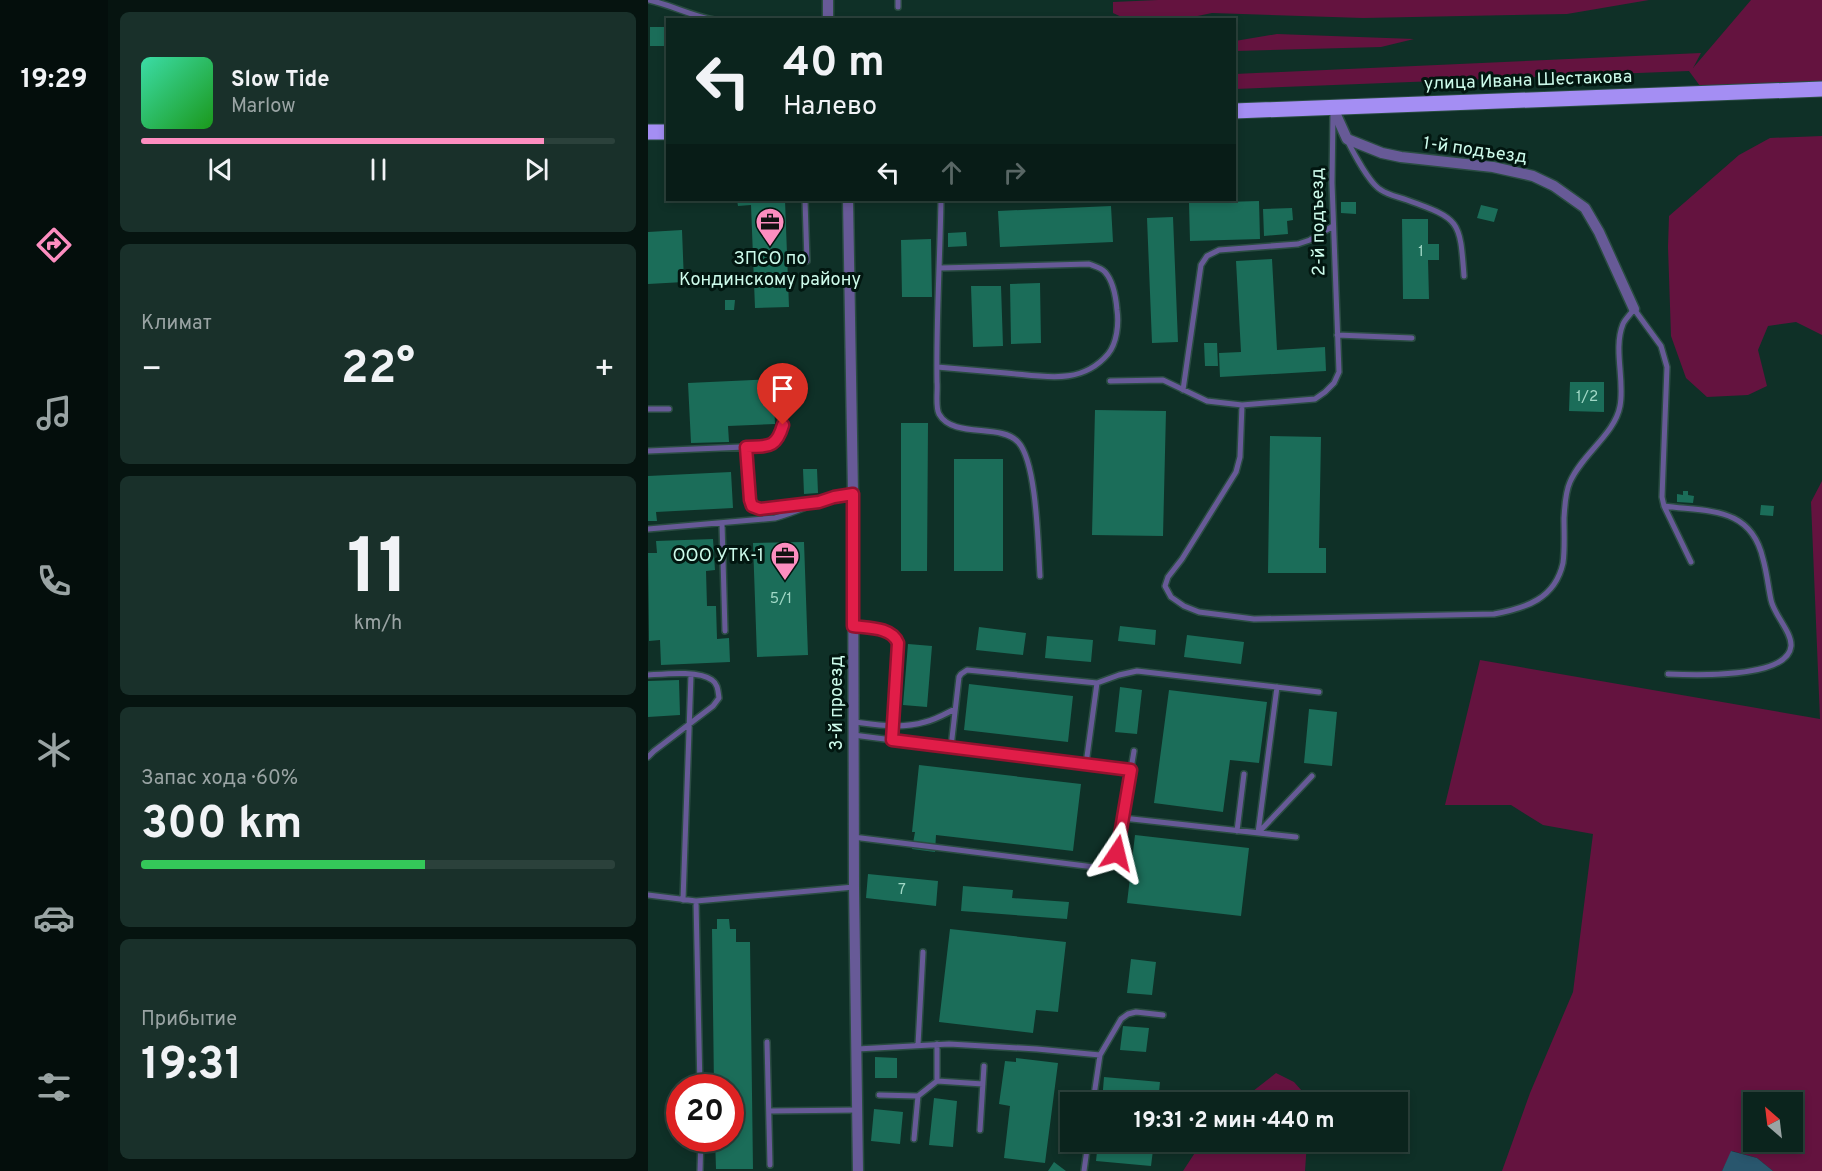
<!DOCTYPE html>
<html lang="ru">
<head>
<meta charset="utf-8">
<style>
  body { margin:0; font-family:Overpass,sans-serif; background:#19302a; color:#f1f3f6; height:100vh; display:flex; flex-direction:column; font-size:22px; white-space:nowrap }
  * { box-sizing:border-box; margin:0 }
  p { font-size:20px; color:#9aa4a4 }
  .icon { flex:none; width:33px; height:33px; fill:none; stroke:currentColor; stroke-width:2; stroke-linecap:round; stroke-linejoin:round }
  .map { position:relative; flex:1; overflow:hidden }
  .details { display:flex; flex-direction:column; gap:12px; padding:12px; background:#061410; width:540px }
  .details>* { flex:none }
  .banner { position:absolute; left:18px; top:18px; width:570px; height:183px; border-radius:0px; box-shadow:0 3px 9px #0003,0 0 0 2px #2b413b; background:#0b241d; color:#f1f3f6; overflow:hidden }
  .needle { width:39px; rotate:332deg }
  .tools { position:absolute; left:1095px; top:1092px; display:grid; gap:12px }
  .tools a { display:grid; place-items:center; width:60px; height:60px; border-radius:0px; background:#0b241d; box-shadow:0 3px 9px #0003,0 0 0 2px #2b413b; font-size:30px }
  .speed { position:absolute; left:18px; top:1074px; display:flex; gap:12px; font-size:30px; font-weight:700; text-align:center }
  .speed>* { display:grid; place-content:center; width:78px; height:78px; border-radius:50%; background:#0b241d; box-shadow:0 3px 9px #0003,0 0 0 2px #2b413b; line-height:1 }
  .speed .limit { border:9px solid #d22; background:#fff; color:#111 }
  .pin { position:absolute; display:grid; place-items:center; width:51px; height:51px; color:#fff; margin:-62px -26px; border-radius:50% 50% 50% 0; rotate:-45deg; box-shadow:0 0 6px #0007 }
  .pin .icon { rotate:45deg }
  .me { position:absolute; width:66px; margin:-33px; rotate:10deg; stroke-linejoin:round; filter:drop-shadow(0 0 4px #0008) }
  .turn { display:flex; align-items:center; gap:21px; height:126px; padding:0 18px; font-size:27px }
  .turn .icon { width:78px; height:78px; stroke-width:2.5 }
  .turn b { display:block; font-size:42px; line-height:51px }
  .lanes { display:flex; align-items:center; height:57px; padding:0 18px; background:#0003; justify-content:center; gap:30px; direction:ltr }
  .lanes .off { opacity:.35 }
  .big { font-size:45px; font-weight:700; line-height:1.1 }
  .details .tile { flex:1; display:flex; flex-direction:column; justify-content:center; gap:9px; min-width:0; padding:0 21px; border-radius:9px; background:#19302a }
  .details .dial { align-items:center; gap:0 }
  .dial b { font-size:78px; line-height:1 }
  .song { display:flex; align-items:center; gap:18px }
  .cover { width:72px; height:72px; border-radius:9px; background:linear-gradient(135deg,hsl(160 70% 55%),hsl(120 70% 35%)) }
  .played { height:6px; border-radius:3px; background:linear-gradient(90deg,#fd8ec0 85%,#2b413b 85%) }
  .keys { display:flex; justify-content:space-around; direction:ltr }
  .heat { display:flex; justify-content:space-between; align-items:center; font-size:33px; direction:ltr }
  .charge { height:9px; border-radius:4px; background:linear-gradient(90deg,#34c759 60%,#2b413b 0) }
  .trip { position:absolute; left:412px; top:1092px; width:348px; height:60px; border-radius:0px; background:#0b241d; box-shadow:0 3px 9px #0003,0 0 0 2px #2b413b; font-weight:700; line-height:60px; text-align:center }
  main { display:flex; flex:1; min-height:0 }
  .dock { display:flex; flex-direction:column; width:108px; justify-content:space-around; align-items:center; background:#040e0c; color:#9aa4a4 }
  .dock .icon { width:42px; height:42px }
  .dock .active { color:#fd8ec0 }
  .dock b { font-size:27px; color:#f1f3f6 }
  .map>svg:first-child { display:block }
  .green { fill:#64133f; fill-rule:evenodd }
  .water { fill:#29566d }
  .building { fill:#1b6d59 }
  .lines { fill:none; stroke-linecap:round; stroke-linejoin:round }
  .lane-casing { stroke:#2a4c42; stroke-width:8 }
  .street-casing { stroke:#2a4c42; stroke-width:13 }
  .primary-casing { stroke:#2a4c42; stroke-width:17 }
  .lane { stroke:#675a97; stroke-width:5 }
  .street { stroke:#675a97; stroke-width:10 }
  .primary { stroke:#a48ef3; stroke-width:15 }
  .route-casing { stroke:#92132f; stroke-width:15 }
  .route { stroke:#e11d48; stroke-width:10 }
  .labels { text-anchor:middle; dominant-baseline:central; stroke-width:6; stroke-linejoin:round; paint-order:stroke }
  .number-label { font-size:15px; fill:#a0d8c6 }
  .street-label { font-size:18px; fill:#cdfbeb; stroke:#021610 }
  .poi-label { font-size:18px; fill:#cdfbeb; stroke:#021610 }
</style>
</head>
<body>
<main>
<nav class="dock">
<b>19:29</b>
<svg class="icon active" aria-label="directions" viewBox="0 0 24 24"><path d="M12 3l9 9-9 9-9-9zM9 14v-3h6M13 9l2 2-2 2"/></svg>
<svg class="icon" aria-label="music" viewBox="0 0 24 24"><path d="M9 18V5l10-2v13"/><circle cx="6" cy="18" r="3"/><circle cx="16" cy="16" r="3"/></svg>
<svg class="icon" aria-label="phone" viewBox="0 0 24 24"><path d="M5 4h4l2 5-3 2q2 4 5 5l2-3 5 2v4C11 20 4 13 5 4z"/></svg>
<svg class="icon" aria-label="climate" viewBox="0 0 24 24"><path d="M12 3v18M4 7l16 10M4 17L20 7"/></svg>
<svg class="icon" aria-label="car" viewBox="0 0 24 24"><path d="M5 17H2v-5l4-1 3-4h7l3 4 3 1v5h-3M9 17h6M6 11h13"/><circle cx="7" cy="17" r="2"/><circle cx="17" cy="17" r="2"/></svg>
<svg class="icon" aria-label="filters" viewBox="0 0 24 24"><path d="M4 7h16M4 17h16"/><circle cx="9" cy="7" r="2"/><circle cx="15" cy="17" r="2"/></svg>
</nav>
<section class="details">
<div class="tile">
<div class="song"><i class="cover"></i><div><b>Slow Tide</b><p>Marlow</p></div></div>
<div class="played"></div>
<div class="keys"><svg class="icon" aria-label="previous" viewBox="0 0 24 24"><path d="M18 5L8 12l10 7zM5 5v14"/></svg><svg class="icon" aria-label="pause" viewBox="0 0 24 24"><path d="M8 5v14M16 5v14"/></svg><svg class="icon" aria-label="next" viewBox="0 0 24 24"><path d="M6 5l10 7-10 7zM19 5v14"/></svg></div>
</div>
<div class="tile"><p>Климат</p>
<div class="heat"><a>−</a><b class="big">22°</b><a>+</a></div>
</div>
<div class="tile dial"><b>11</b><p>km/h</p></div>
<div class="tile"><p>Запас хода · 60%</p><b class="big">300 km</b><div class="charge"></div></div>
<div class="tile"><p>Прибытие</p><b class="big">19:31</b></div>
</section>
<div class="map">
<svg width="1174" height="1171" viewBox="0 0 1174 1171">
  <rect width="100%" height="100%" fill="#0f3027"/>
  <!-- green -->
  <path class="green" d="M510,0h491l-82,14 -204,4 -151,-5 -29,6 -55,1 -15,-7v-11z
    M1103,0h71v81l-122,5 -11,-15 -454,18v-15l466,-21 -8,15z
    M629,34l137,5 -33,8 -146,4v-10z
    M1174,136v199l-26,-13 -28,4 -10,24 9,36 -19,9 -41,2 -21,-19 -15,-42 -3,-89 1,-31 70,-61 31,-17z
    M1174,481v690h-49l-16,-13 -25,-7 -10,20h-220l28,-78 43,-101 20,-158 -50,-9 -32,-20h-66l35,-145 340,59 -9,-217zM1106,1102h38v40h-38z
    M628,1073l18,9 16,18v2h-71z
    M554,1142h105l-2,29h-122z"/>
  <!-- water -->
  <path class="water" d="M1083,1151l26,7 16,13h-51z"/>
  <!-- building -->
  <path class="building" d="M2,27h18v19h-18z
    M89,200h48l4,107 -34,1 -4,-103 -13,1z
    M611,201l1,38 -70,2 -1,-38z
    M693,202h15v12l-15,-1z
    M833,205l17,4 -4,13 -17,-4z
    M463,206l2,36 -113,5 -2,-36z
    M644,208l1,12 -6,1 1,13 -24,2 -1,-27z
    M525,217l5,125 -26,1 -5,-125z
    M754,219h26v25h11v16h-11l1,39h-26z
    M34,230l2,52 -36,2v-52z
    M318,232l1,14 -19,1v-14z
    M283,239l1,58h-30l-1,-57z
    M624,259l5,91 48,-3 1,24 -106,6 -1,-24 22,-1 -5,-91z
    M392,283l1,60 -30,1 -1,-60z
    M323,286h30l2,60 -30,1z
    M77,300h10l-1,10h-9z
    M556,343h13l1,23h-13z
    M125,379l2,45 -47,2 1,16 -38,1 -3,-60z
    M922,382h34v30l-35,-1z
    M447,410l71,1 -3,125 -71,-1z
    M253,423h27l-1,148h-26z
    M622,436l51,1 -2,111h7v25h-58z
    M306,459h49v112h-49z
    M155,469h14l1,24 -14,1z
    M83,472l2,36 -77,4 1,9h-9v-45z
    M1035,491h5v4l6,1 -1,7 -16,-1v-8l6,1z
    M1113,505l13,1 -1,10 -13,-1z
    M65,539l2,31 -9,1 1,35h9l1,33 12,-1 1,24 -69,3 -1,-25 -11,1 -1,-88h9l-1,-12z
    M156,542l4,113 -51,2 -4,-114z
    M472,626l36,4 -1,15 -37,-4z
    M331,627l47,6 -3,22 -47,-5z
    M539,635l57,7 -3,22 -57,-7z
    M399,636l46,4 -2,22 -46,-4z
    M260,644l24,2 -5,61 -24,-2z
    M31,680l1,35 -32,2v-36z
    M321,684l104,12 -5,46 -104,-12z
    M472,687l22,3 -5,44 -22,-2z
    M521,690l98,12 -8,61 -29,-3 -7,52 -69,-9z
    M661,709l28,3 -5,54 -28,-3z
    M271,765l162,19 -8,67 -137,-16 -1,17 -23,-3 3,-17h-3z
    M487,835l114,13 -8,68 -114,-13z
    M220,874l70,7 -2,25 -70,-8z
    M315,886l50,4 -1,8 57,4 -2,17 -106,-8z
    M69,919h12l1,10h6v13h14l3,227h-37l-1,-31h15v-50h-16l-2,-159h5z
    M302,929l116,13 -8,70 -22,-2 -3,23 -94,-11z
    M483,959l25,3 -4,33 -25,-2z
    M475,1026l26,2 -3,24 -26,-2z
    M227,1057l22,1v20h-22z
    M368,1058l42,5 -13,100 -41,-5 6,-52 -11,-2 6,-43 11,1z
    M456,1077l56,5 -2,20h-56z
    M286,1098l23,3 -4,46 -24,-2z
    M226,1109l29,3 -3,32 -29,-3z
    M450,1142h56l-3,24 -55,-5z
    M406,1162l12,9h-18z"/>
  <g class="lines">
    <!-- lane casing -->
    <g class="lane-casing">
      <path id="lane" d="M1,0c22,5 43,16 65,20
        M250,7v-7
        M699,140c6,12 23,44 34,50 7,5 18,7 26,10 53,19 53,20 57,76
        M157,200l2,61
        M293,200c-1,60 -5,122 -4,182 1,9 -2,24 2,32 14,25 62,9 79,28 19,20 20,104 22,134
        M689,335l75,3
        M289,367c23,2 46,4 69,6 37,3 75,13 102,-19 9,-11 11,-30 9,-44 -1,-12 -3,-28 -12,-38 -3,-4 -11,-6 -16,-8l-149,4
        M462,381l53,-1 44,21 35,4 73,-6 10,-7 9,-9 5,-11 -7,-189 1,-69
        M535,390l18,-125 6,-9 12,-6 79,-6 12,-4 23,-14
        M594,405l-2,52 -4,15 -54,87 -14,18 -3,9 6,11 13,9 15,6 55,7 240,-5c32,-6 61,-15 69,-51 2,-14 1,-31 1,-45 1,-13 1,-25 6,-36 12,-28 45,-48 50,-76 5,-26 -7,-57 3,-82 3,-6 8,-10 11,-15l27,37 6,21 -5,130 2,9 27,56
        M0,409h21
        M97,447l5,53 2,6 8,3 53,-6
        M0,451l119,-5c18,-6 17,-24 17,-40
        M1016,506c44,6 87,0 99,53 4,14 5,27 8,41 3,15 21,32 20,46 -3,33 -100,29 -123,28
        M74,523l3,108
        M0,529l127,-11c27,-7 50,-22 78,-24
        M205,626c15,2 39,1 45,17l-5,97
        M0,675c16,-1 51,-5 64,5 6,4 6,11 7,18l-6,8 -59,45 -6,6
        M206,722c24,3 47,7 71,0 10,-2 20,-8 30,-13
        M205,735l278,35
        M303,747l8,-70 2,-3 6,-4 130,13 22,-8 18,-4 182,21
        M438,764l11,-81
        M475,818l173,19
        M589,831l7,-57
        M611,832l53,-56
        M610,833l19,-146
        M205,837l249,31c8,-3 11,-7 15,-15l17,-102
        M0,895l48,6 158,-14
        M35,900l8,-225
        M48,901l4,187
        M119,1042l3,123
        M289,1044v37
        M270,1045l5,-93
        M209,1049l92,-5 88,5 63,6
        M231,1095l39,1
        M445,1102l7,-47 21,-36 7,-5 8,-2 27,3
        M121,1111l89,-1
        M332,1130l4,-64
        M266,1139l4,-43 19,-15 46,3
        M52,1171l1,-33
        M436,1171l4,-29"/>
    </g>
    <!-- street casing -->
    <g class="street-casing">
      <path id="street" d="M180,0v20
        M685,108l14,31 35,14 19,4 92,10 40,9 21,10 31,22 14,24 35,77
        M200,200l5,294 1,393 4,284"/>
    </g>
    <!-- primary casing -->
    <g class="primary-casing">
      <path id="primary" d="M586,111l588,-22
        M0,132h20"/>
    </g>
    <!-- lane -->
    <use href="#lane" class="lane"/>
    <!-- street -->
    <use href="#street" class="street"/>
    <!-- primary -->
    <use href="#primary" class="primary"/>
  </g>
  <g class="lines">
    <!-- route casing -->
    <g class="route-casing">
      <path id="route" d="M135,425c-7,24 -15,21 -37,22l4,53 2,6 8,3 59,-7 15,-5 19,-3v132c15,2 39,1 45,17l-6,97 239,30 -14,83"/>
    </g>
    <!-- route -->
    <use href="#route" class="route"/>
  </g>
  <!-- icons -->
  <defs>
    <g id="office-pin" transform="scale(1.5)"><path d="M0 17L-7.5 6A9.5 9.5 0 1 1 7.5 6Z" fill="#fd8ec0" stroke="#021610"/><path d="M-6-3h4V-5.5h4V-3h4V5H-6ZM-1-4.5V-3h2v-1.5ZM-6 0V1H6V0Z" fill="#111"/></g>
  </defs>
  <g fill-rule="evenodd">
    <use href="#office-pin" x="122" y="222"/>
    <use href="#office-pin" x="137" y="556"/>
  </g>
  <g class="labels">
    <!-- number labels -->
    <g class="number-label">
      <text x="773" y="252">1</text>
      <text x="939" y="397">1/2</text>
      <text x="133" y="599">5/1</text>
      <text x="254" y="890">7</text>
    </g>
    <!-- street labels -->
    <g class="street-label">
      <text transform="translate(880 81) rotate(-2)">улица Ивана Шестакова</text>
      <text transform="translate(827 151) rotate(8)">1-й подъезд</text>
      <text transform="translate(671 222) rotate(-91)">2-й подъезд</text>
      <text transform="translate(189 703) rotate(-90)">3-й проезд</text>
    </g>
    <!-- poi labels -->
    <g class="poi-label">
      <text x="122" y="259">ЗПСО по<tspan x="122" dy="21">Кондинскому району</tspan></text>
      <text x="116" y="556" text-anchor="end">ООО УТК-1</text>
    </g>
  </g>
</svg>
<div class="tools">
<a><svg class="needle" viewBox="-14 -14 28 28"><path d="M0-13l5 13h-10z" fill="#e53935"/><path d="M0 13l5-13h-10z" fill="#9aa4a4"/></svg></a>
</div>
<div class="speed"><div class="limit">20</div></div>
<div class="pin" style="left:135px;top:425px;background:#d93025"><svg class="icon" aria-label="arrive" viewBox="0 0 24 24"><path d="M6 21V4h12l-3 4 3 4H6"/></svg></div>
<svg class="me" style="left:469px;top:853px" viewBox="-20 -20 40 40"><path d="M0-17L14 15 0 8-14 15z" fill="#e11d48" stroke="#fff" stroke-width="4"/></svg>
<div class="trip">19:31 · 2 мин · 440 m</div>
<div class="banner">
<div class="turn"><svg class="icon" aria-label="left" viewBox="0 0 24 24"><path d="M17 20v-9H6M10 6l-5 5 5 5"/></svg><div><b>40 m</b>Налево</div></div>
<div class="lanes"><svg class="icon" aria-label="left" viewBox="0 0 24 24"><path d="M17 20v-9H6M10 6l-5 5 5 5"/></svg><svg class="icon off" aria-label="ahead" viewBox="0 0 24 24"><path d="M12 20V5M6 11l6-6 6 6"/></svg><svg class="icon off" aria-label="right" viewBox="0 0 24 24"><path d="M7 20v-9h11M14 6l5 5-5 5"/></svg></div>
</div>
</div>
</main>
</body>
</html>
